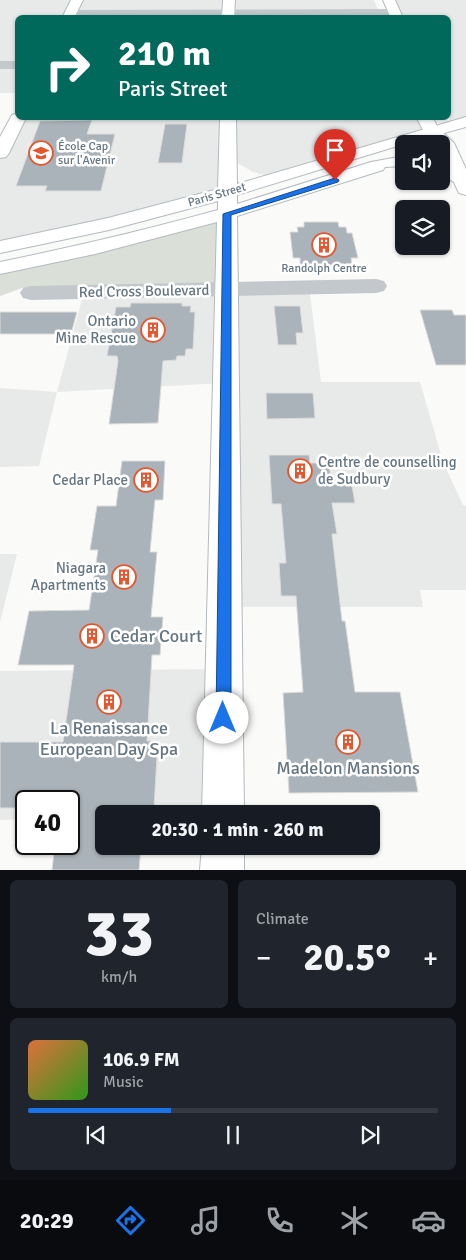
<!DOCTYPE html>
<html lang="en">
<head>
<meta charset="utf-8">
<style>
  body { margin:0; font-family:Signika,sans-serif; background:#20242c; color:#f1f3f6; height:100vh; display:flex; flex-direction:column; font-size:19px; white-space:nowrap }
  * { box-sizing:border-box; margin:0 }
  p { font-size:16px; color:#9ea1a6 }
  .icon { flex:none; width:28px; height:28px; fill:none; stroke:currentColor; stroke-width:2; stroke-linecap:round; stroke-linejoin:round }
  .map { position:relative; height:870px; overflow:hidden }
  .details { display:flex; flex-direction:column; gap:10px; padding:10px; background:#0d0f14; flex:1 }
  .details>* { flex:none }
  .banner { position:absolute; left:15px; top:15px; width:436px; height:105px; border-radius:8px; box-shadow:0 1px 4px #0004; background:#00695c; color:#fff; overflow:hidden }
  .buttons { position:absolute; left:395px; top:135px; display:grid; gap:10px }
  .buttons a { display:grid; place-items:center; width:55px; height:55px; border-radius:8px; background:#171b24; box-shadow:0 1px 4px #0004; font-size:25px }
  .speed { position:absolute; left:15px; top:790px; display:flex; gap:10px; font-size:25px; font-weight:700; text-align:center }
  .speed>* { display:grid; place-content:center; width:65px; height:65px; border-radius:50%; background:#171b24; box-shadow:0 1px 4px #0004; line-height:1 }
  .speed .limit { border:2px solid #111; border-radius:8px; background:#fff; color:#111 }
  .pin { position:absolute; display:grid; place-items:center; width:42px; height:42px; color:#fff; margin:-51px -21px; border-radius:50% 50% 50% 0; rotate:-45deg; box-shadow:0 0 5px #0007 }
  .pin .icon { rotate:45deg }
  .me { position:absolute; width:55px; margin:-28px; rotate:0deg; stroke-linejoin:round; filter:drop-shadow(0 0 4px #0008) }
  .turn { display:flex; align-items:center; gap:18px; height:105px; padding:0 20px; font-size:22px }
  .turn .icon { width:65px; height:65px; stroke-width:2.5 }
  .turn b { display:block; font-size:35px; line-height:42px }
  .big { font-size:38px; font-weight:700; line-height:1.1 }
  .details .tile { flex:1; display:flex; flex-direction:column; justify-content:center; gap:8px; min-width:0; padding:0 18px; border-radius:8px; background:#20242c }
  .details .dial { align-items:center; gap:0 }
  .dial b { font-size:65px; line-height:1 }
  .song { display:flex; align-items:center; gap:15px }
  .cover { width:60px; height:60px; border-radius:8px; background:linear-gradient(135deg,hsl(20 70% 55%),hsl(110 70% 35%)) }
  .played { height:5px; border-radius:2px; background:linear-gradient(90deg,#1a73e8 35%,#363941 35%) }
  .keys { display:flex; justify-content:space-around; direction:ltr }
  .heat { display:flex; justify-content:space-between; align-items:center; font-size:28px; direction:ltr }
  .details .tiles { flex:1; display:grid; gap:10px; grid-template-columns:1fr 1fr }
  .tile:last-child { grid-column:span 2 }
  .trip { position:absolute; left:95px; top:805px; width:285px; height:50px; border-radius:8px; background:#171b24; box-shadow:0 1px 4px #0004; font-weight:700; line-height:50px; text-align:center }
  .tab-bar { display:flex; height:80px; justify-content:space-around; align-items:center; background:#090b0e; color:#9ea1a6 }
  .tab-bar .icon { width:35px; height:35px }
  .tab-bar .on { color:#1a73e8 }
  .tab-bar b { font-size:22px; color:#f1f3f6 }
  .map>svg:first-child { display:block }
  .built { fill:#e8e9e9 }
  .green { fill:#dadfd7 }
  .building { fill:#aab3b9; stroke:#dcdcda }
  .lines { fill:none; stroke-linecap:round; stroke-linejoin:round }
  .secondary-casing { stroke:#b3babf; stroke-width:2 }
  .primary-casing { stroke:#b5babe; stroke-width:2 }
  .street { fill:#c3c8cc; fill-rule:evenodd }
  .secondary { fill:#fff; fill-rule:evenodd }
  .primary { fill:#fff; fill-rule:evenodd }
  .route { fill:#1a73e8; stroke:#114b97 }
  .labels { text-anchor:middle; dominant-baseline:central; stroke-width:5; stroke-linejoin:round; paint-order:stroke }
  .far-poi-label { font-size:12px; fill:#657683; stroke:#fff; text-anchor:start }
  .far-street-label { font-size:12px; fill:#657683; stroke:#fff }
  .street-label { font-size:15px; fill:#657683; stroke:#fff }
  .poi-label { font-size:15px; fill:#657683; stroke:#fff; text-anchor:end }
  .near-poi-label { font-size:18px; fill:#657683; stroke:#fff }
</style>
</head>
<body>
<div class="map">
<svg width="466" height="870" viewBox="0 0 466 870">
  <rect width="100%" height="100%" fill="#fafaf8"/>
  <!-- built -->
  <path class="built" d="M0,0h374l7,17 -363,1 -1,75h-17z
    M391,0h75v121l-14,3 -3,-7v-99l-49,-1z
    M19,118h405l5,13 -147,44h-18l-11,-3 -24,-14v34l-229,54v-91z
    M309,286l12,96h99l23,80 20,43 3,1v84h-46l3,17h-201l2,-224 -167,9 -18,74 -39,1v-79l57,4 28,-104z
    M0,554h17l-17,68z
    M222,669l-2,145h-116v5h-35v-18h-43v18l-26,1v-149z"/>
  <!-- green -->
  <path class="green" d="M226,215l-1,73h-203l-22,8v-27z"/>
  <!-- building -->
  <path class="building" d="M92,120l-5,14h28l-14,57h-56l2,-5h-31l24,-65z
    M165,124h22l-5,39h-24z
    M304,222h34l1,5h7l1,6h5l6,25h-7l1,6h-6v6h-39v-6h-7v-6h-7l-3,-26h8l-1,-5h7z
    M131,303h51v3h9l-1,6h5l-2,37h-7l-1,7h-8l-1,4 -13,1 -5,62 -49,1 9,-63 -1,-5h-10l9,-49h14z
    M274,306h26l3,27h-7l1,12h-19z
    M420,310h32l2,5h12v50h-30z
    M0,312h77l-6,22h-71z
    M266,393h47l2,25 -48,1z
    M269,455h40l1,8h19l2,17h20l4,23h-23l5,31h-5l10,87h3l10,71h45l18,100 -129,1 -6,-100 20,-1 -7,-96h-15l-2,-33h7l-5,-59h-9z
    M122,461h43l-2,39h-8l-5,52h7l-6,65h12l-3,38h-8l-5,86h11l-4,66 -50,1v38h37l-2,24h-87l3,-26h14v-43h-43v7h-26v-66h63l11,-77h-56l11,-54 60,-1 9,-60h-8l7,-44h19z"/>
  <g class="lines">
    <!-- secondary casing -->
    <g class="secondary-casing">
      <path id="secondary" d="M71,0h12l-9,18h-12z
        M223,0h12l-1,18h-12z
        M18,113v5h8l-17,35 -3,4 -6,1v-21l12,-22z
        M466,117v10l-62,17 -167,51v9l134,-42 33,-6v10l-19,1 -2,3 -146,46 7,598h-42l15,-592 -122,32 -95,20v-12c73,-15 146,-32 218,-52v-9l-109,29 -109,23v-12l108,-23 110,-29 2,-71h16l1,66z
        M441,163l25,11v9h-10l-15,-8z
        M202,846h42v24h-44z"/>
    </g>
    <!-- primary casing -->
    <g class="primary-casing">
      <path id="primary" d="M383,0h12l8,18h-12z
        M417,118h16l5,10 16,15 12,26v26l-7,-2 -2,-4 -16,-37v-8c-13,0 -19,-16 -24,-26z"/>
    </g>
    <!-- street -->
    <path class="street" d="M395,9l6,4 -2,3 -330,2 -5,-4 6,-4z
      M0,61h18v8h-18z
      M376,279l8,2 3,5 -3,5 -8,2 -345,7 -8,-2 -3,-5 3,-5 8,-2z"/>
    <!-- secondary -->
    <use href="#secondary" class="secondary"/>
    <!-- primary -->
    <use href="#primary" class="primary"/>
  </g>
  <!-- route -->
  <path class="route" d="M335,178l4,2 -1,2 -107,33v503l-2,5 -6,2 -5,-2 -2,-5 7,-504z"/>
  <!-- icons -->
  <defs>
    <g id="school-ring" transform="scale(1.25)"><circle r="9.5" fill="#fff" stroke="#e4572e" stroke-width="1.5"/><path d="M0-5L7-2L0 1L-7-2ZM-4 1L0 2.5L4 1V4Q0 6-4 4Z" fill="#e4572e"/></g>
    <g id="building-ring" transform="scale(1.25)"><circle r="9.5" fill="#fff" stroke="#e4572e" stroke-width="1.5"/><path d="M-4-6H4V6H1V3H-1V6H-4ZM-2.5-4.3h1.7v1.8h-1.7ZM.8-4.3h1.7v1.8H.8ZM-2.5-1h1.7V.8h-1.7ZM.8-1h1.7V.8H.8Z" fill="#e4572e"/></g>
  </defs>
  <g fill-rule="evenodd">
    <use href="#school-ring" x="41" y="153"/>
    <use href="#building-ring" x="324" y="245"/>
    <use href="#building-ring" x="153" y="330"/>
    <use href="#building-ring" x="300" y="471"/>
    <use href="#building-ring" x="146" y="480"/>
    <use href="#building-ring" x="124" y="577"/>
    <use href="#building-ring" x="92" y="636"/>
    <use href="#building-ring" x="109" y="702"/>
    <use href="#building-ring" x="348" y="742"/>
  </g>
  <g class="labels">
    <!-- far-poi labels -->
    <g class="far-poi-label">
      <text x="58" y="146">École Cap<tspan x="58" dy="14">sur l'Avenir</tspan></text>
      <text x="324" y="268" text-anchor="middle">Randolph Centre</text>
    </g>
    <!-- far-street labels -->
    <g class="far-street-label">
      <text transform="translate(217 195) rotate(-16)">Paris Street</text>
    </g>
    <!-- street labels -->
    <g class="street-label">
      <text transform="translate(144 291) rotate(-1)">Red Cross Boulevard</text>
    </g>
    <!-- poi labels -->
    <g class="poi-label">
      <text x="136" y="321">Ontario<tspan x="136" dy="17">Mine Rescue</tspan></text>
      <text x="318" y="462" text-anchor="start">Centre de counselling<tspan x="318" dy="17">de Sudbury</tspan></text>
      <text x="128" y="480">Cedar Place</text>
      <text x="106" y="568">Niagara<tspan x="106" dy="17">Apartments</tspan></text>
    </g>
    <!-- near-poi labels -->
    <g class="near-poi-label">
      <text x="110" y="636" text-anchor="start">Cedar Court</text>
      <text x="109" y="728">La Renaissance<tspan x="109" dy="21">European Day Spa</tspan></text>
      <text x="348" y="768">Madelon Mansions</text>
    </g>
  </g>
</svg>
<div class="buttons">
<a><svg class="icon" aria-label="sound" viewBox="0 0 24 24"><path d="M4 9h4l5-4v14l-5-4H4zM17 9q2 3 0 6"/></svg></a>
<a><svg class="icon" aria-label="layers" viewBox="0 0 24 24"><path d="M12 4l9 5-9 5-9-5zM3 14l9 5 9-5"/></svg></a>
</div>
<div class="speed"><div class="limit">40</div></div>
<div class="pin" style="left:335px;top:180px;background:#d93025"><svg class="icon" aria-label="arrive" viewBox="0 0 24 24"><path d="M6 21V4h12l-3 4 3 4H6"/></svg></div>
<svg class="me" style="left:223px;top:718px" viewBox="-20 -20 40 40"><circle r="19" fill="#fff"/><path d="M0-13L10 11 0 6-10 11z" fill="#1a73e8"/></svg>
<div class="trip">20:30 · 1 min · 260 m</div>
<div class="banner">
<div class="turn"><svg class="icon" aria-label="right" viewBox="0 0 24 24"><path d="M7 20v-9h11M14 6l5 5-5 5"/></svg><div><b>210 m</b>Paris Street</div></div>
</div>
</div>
<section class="details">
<div class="tiles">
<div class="tile dial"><b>33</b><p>km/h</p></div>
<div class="tile"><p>Climate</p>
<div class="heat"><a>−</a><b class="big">20.5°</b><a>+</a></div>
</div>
<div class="tile">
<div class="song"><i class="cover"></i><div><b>106.9 FM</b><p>Music</p></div></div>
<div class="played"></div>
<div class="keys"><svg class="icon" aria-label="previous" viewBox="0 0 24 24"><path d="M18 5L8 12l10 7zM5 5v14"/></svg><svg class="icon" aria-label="pause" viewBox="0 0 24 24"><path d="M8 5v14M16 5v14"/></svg><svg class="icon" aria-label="next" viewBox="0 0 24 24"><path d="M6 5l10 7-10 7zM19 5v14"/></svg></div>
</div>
</div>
</section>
<nav class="tab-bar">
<b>20:29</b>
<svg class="icon on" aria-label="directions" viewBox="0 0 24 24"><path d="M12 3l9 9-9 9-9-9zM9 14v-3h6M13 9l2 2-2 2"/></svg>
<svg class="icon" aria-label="music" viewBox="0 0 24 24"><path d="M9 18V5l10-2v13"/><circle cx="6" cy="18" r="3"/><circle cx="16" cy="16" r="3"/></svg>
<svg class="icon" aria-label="phone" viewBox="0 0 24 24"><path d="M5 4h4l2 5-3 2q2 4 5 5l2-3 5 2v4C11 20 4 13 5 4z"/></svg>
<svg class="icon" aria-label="climate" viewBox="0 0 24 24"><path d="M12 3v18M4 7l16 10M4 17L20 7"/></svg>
<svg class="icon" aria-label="car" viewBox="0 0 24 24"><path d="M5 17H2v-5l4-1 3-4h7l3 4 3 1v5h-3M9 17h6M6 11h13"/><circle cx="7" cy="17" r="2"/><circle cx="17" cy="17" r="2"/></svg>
</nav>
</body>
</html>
